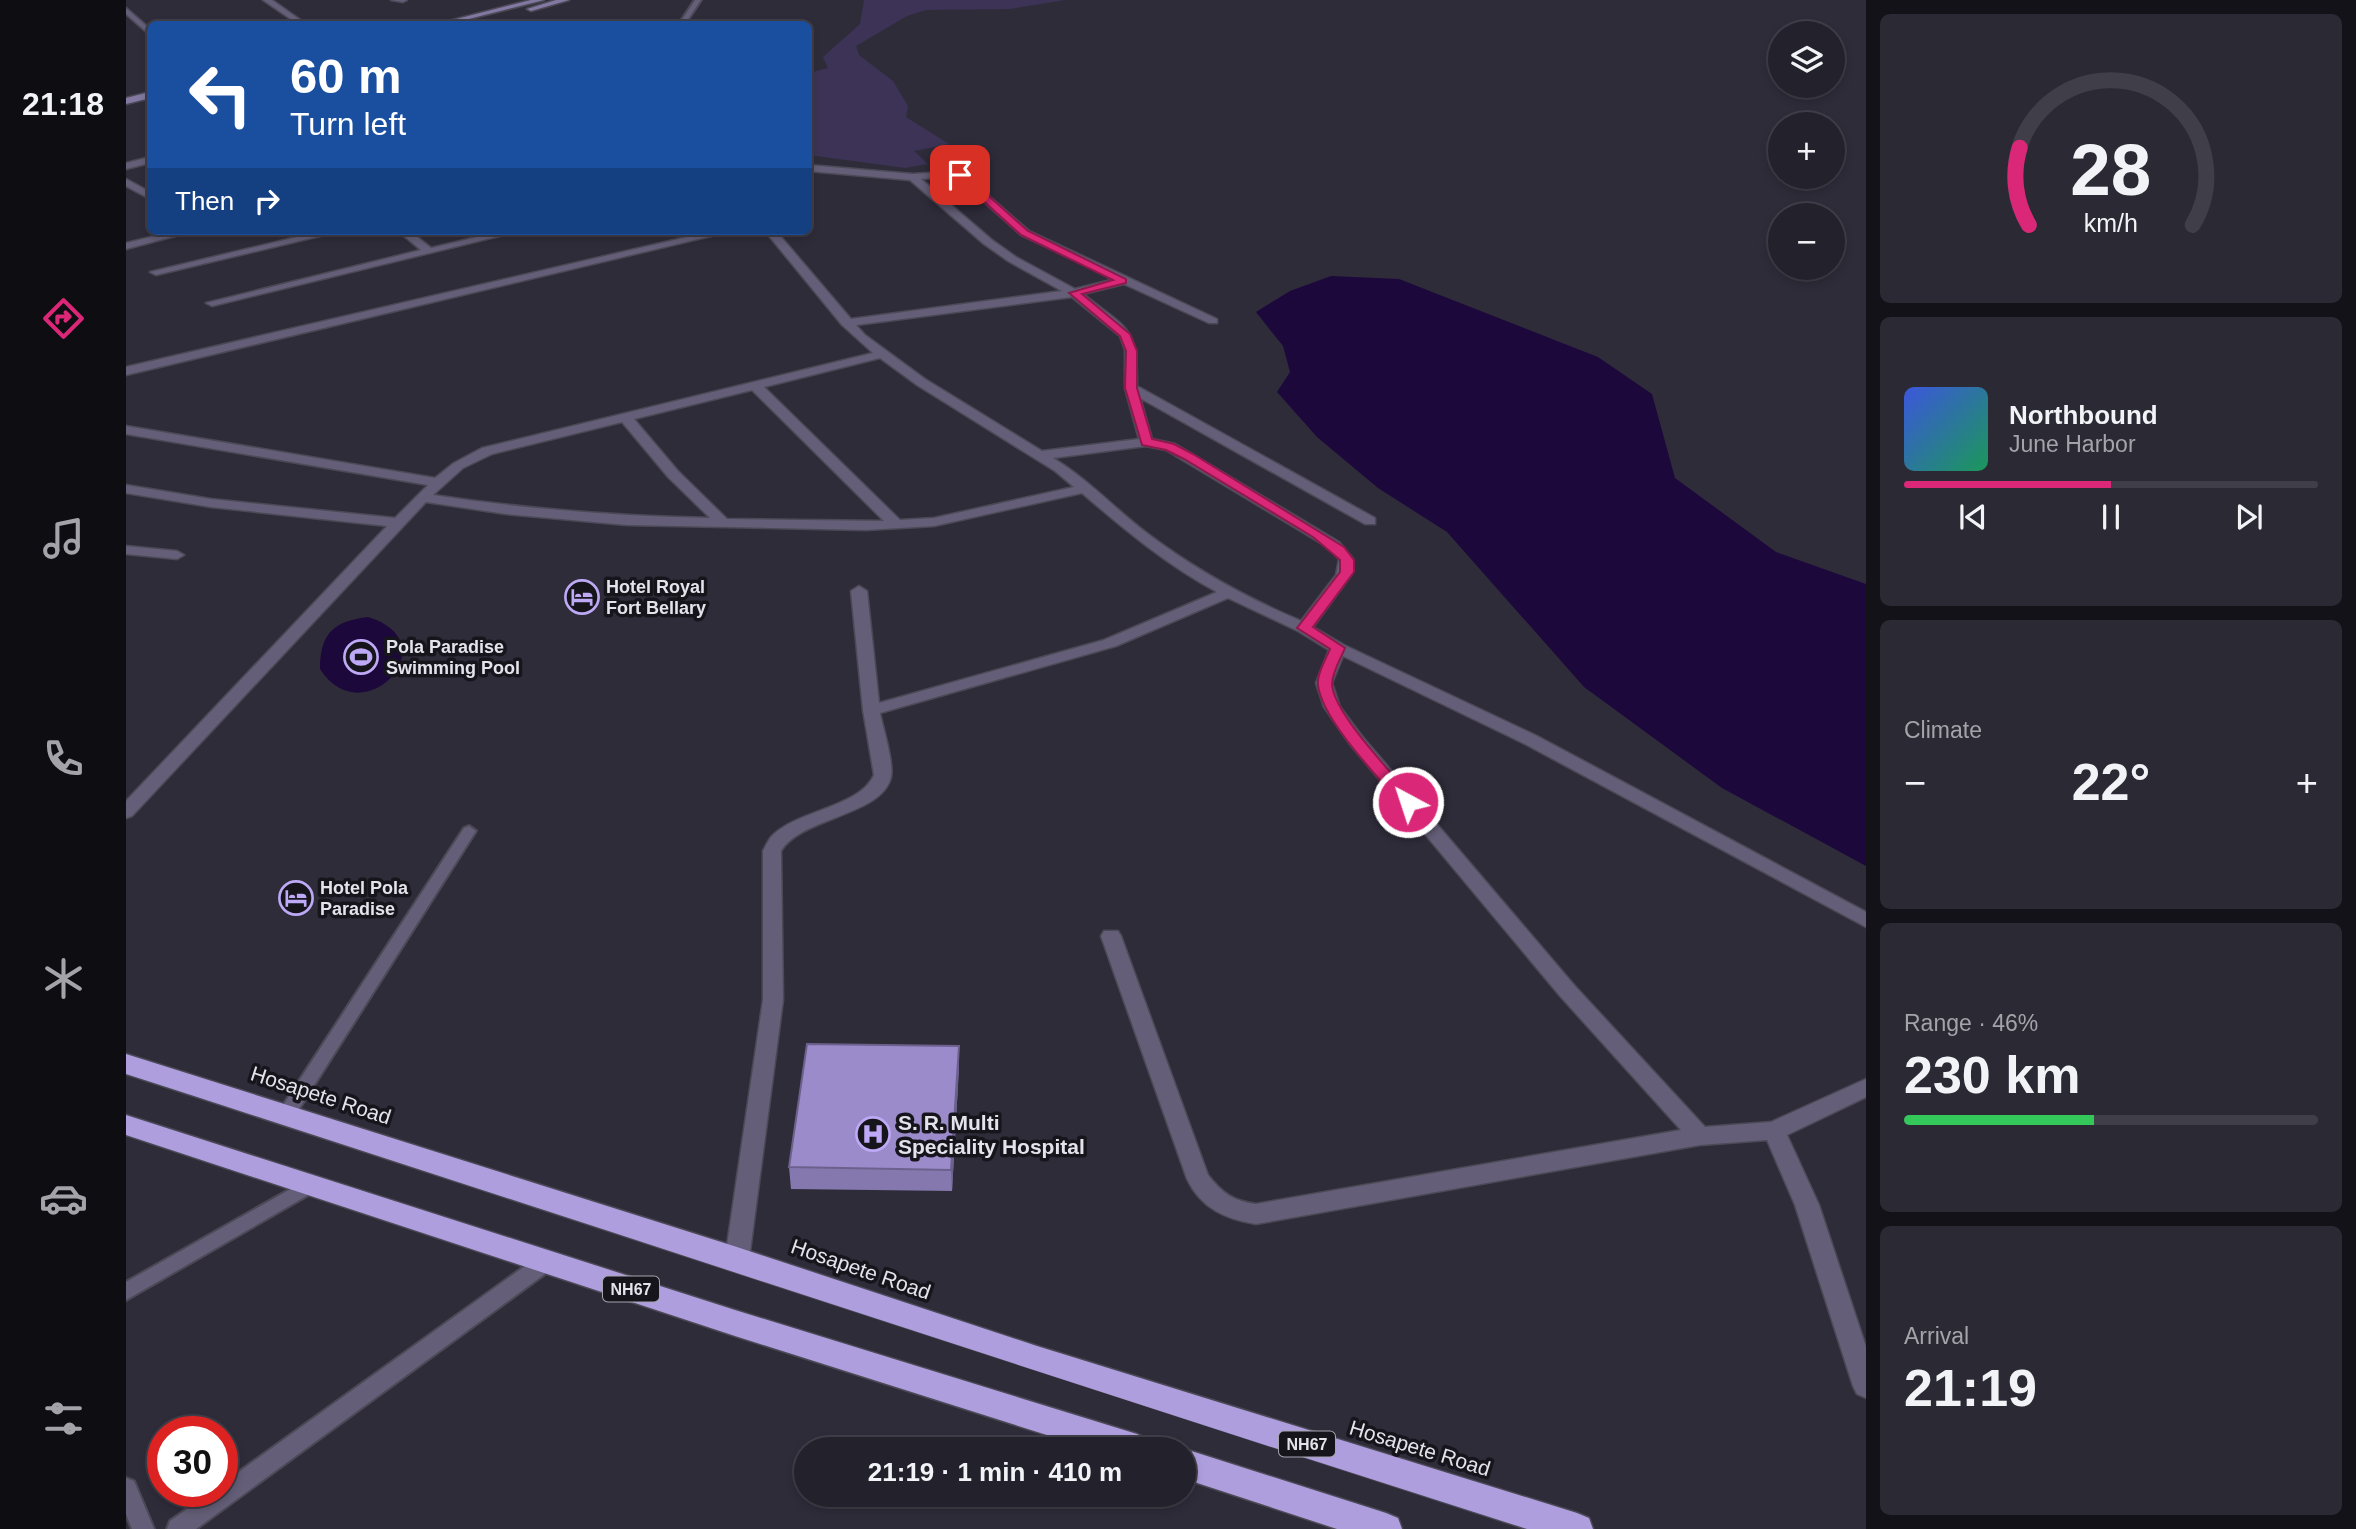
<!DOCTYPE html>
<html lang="en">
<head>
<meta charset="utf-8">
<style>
  body { margin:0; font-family:Arial,sans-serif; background:#2b2934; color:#f1f3f6; height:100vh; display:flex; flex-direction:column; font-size:26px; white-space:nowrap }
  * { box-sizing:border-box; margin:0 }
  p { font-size:23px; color:#a3a3a9 }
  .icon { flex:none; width:38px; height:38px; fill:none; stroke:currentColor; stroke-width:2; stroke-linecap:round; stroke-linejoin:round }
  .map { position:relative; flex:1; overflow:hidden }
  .details { display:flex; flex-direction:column; gap:14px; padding:14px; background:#131218; width:490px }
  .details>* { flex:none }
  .banner { position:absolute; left:21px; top:21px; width:665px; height:214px; border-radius:10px; box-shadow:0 4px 10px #0003,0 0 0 2px #403e48; background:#1a4fa0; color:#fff; overflow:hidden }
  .buttons { position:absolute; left:1642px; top:21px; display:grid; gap:14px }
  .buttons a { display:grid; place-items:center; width:77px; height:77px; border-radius:50%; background:#23212c; box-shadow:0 4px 10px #0003,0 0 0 2px #403e48; font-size:35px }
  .speed { position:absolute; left:21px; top:1416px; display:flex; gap:14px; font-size:35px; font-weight:700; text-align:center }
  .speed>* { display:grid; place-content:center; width:91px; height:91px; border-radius:50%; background:#23212c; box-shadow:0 4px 10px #0003,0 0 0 2px #403e48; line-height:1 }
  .speed .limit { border:10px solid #d22; background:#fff; color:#111 }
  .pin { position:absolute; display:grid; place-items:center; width:60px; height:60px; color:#fff; margin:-30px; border-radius:14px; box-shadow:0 4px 10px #0006 }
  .me { position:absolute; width:77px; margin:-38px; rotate:320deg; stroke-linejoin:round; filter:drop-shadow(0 0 5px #0008) }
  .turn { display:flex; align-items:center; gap:24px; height:147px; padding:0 28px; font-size:32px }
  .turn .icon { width:91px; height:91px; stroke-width:2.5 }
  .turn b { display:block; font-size:49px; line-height:60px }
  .then { display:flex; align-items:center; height:66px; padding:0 28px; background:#0003; gap:14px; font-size:26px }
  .big { font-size:52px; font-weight:700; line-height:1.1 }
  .details .widget { flex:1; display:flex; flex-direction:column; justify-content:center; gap:10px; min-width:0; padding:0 24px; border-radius:10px; background:#2b2934 }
  .details .dial { align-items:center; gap:0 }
  .dial svg { height:182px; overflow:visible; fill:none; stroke:#403e48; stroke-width:7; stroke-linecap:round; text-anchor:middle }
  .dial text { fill:#f1f3f6; stroke:none }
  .song { display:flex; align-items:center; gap:21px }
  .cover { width:84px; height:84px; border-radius:10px; background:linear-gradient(135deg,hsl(230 70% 55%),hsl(150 70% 35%)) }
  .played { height:7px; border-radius:4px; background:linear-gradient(90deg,#db2777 50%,#403e48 50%) }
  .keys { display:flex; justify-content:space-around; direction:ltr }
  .heat { display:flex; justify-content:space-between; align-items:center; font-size:38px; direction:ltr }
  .charge { height:10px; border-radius:5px; background:linear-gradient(90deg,#34c759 46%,#403e48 0) }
  .trip { position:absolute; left:668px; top:1437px; width:402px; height:70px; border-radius:35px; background:#23212c; box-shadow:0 4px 10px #0003,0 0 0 2px #403e48; font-weight:700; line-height:70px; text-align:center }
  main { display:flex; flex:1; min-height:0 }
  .menu { display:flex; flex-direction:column; width:126px; justify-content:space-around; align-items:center; background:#0e0d12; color:#a3a3a9 }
  .menu .icon { width:49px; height:49px }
  .menu .current { color:#db2777 }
  .menu b { font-size:32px; color:#f1f3f6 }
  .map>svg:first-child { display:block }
  .green { fill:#3c3356 }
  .water { fill:#1d083c }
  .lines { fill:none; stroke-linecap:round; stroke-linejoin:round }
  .lane-casing { stroke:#4c4956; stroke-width:4 }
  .street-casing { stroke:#4c4956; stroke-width:3 }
  .secondary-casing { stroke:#4c4956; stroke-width:3 }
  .highway-casing { stroke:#4c4956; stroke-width:3 }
  .lane { fill:#645e78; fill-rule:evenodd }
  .street { fill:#645e78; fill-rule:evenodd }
  .secondary { fill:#8278a1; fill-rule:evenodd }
  .highway { fill:#ae9ede; fill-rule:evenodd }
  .wall { fill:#8578ae }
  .shaded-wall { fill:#6c618d }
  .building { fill:#9b8bca; stroke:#6c618d; stroke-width:2 }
  .route { fill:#db2777; stroke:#8e194d; stroke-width:2 }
  .labels { text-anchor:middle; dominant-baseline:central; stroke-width:7; stroke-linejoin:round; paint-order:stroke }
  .shield { fill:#17151c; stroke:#a6a4ad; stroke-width:2 }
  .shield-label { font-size:16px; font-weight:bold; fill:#e4e2eb }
  .poi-label { font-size:18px; font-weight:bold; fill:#e4e2eb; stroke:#17151c; text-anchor:start }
  .near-street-label { font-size:21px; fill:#e4e2eb; stroke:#17151c }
  .near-poi-label { font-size:21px; font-weight:bold; fill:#e4e2eb; stroke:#17151c; text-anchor:start }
</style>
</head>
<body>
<main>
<nav class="menu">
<b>21:18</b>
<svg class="icon current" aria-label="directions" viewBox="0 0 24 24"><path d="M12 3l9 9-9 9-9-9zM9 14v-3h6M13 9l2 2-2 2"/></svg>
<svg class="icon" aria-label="music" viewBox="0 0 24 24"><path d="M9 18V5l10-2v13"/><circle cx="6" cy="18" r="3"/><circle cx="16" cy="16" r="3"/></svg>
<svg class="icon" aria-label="phone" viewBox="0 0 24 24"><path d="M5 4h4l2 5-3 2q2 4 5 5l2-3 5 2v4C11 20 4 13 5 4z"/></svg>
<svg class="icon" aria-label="climate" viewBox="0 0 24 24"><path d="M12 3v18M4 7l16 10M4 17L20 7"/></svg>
<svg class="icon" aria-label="car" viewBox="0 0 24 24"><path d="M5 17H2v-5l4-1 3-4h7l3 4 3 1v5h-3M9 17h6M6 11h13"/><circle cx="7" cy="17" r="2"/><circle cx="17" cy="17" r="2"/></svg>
<svg class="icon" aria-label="filters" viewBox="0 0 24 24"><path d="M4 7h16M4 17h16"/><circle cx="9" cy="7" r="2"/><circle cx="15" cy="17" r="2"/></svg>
</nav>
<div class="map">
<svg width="1740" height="1529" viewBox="0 0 1740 1529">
  <rect width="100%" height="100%" fill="#2f2c3a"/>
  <!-- green -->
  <path class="green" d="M738,0h201l-55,9 -84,1 -19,6 -51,30 3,9 34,26 15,25 -2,11 43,27 -35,7 14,13 -23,4 -96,-13v-82l19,-5 -5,-11 37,-33z"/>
  <!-- water -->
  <path class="water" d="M1205,276l68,3 199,78 54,37 23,84 101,74 90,32v282l-144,-78 -138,-101 -137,-155 -69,-44 -61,-51 -40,-45 13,-20 -7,-26 -27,-34 34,-21z
    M242,617c83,25 -5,119 -48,52 0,-36 14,-48 48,-52z"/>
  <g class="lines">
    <!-- lane casing -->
    <g class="lane-casing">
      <path id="lane" d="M569,0h6l-16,24h-6z
        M343,826l7,5 -184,289 -6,2 -6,-2 -3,-5 3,-5 184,-282z
        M184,1178l7,2 2,5 -2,5 -191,110v-18z
        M420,1254l7,2 3,6 -3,6 -357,261h-29l3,-8 43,-30h9v-7l317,-228z
        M0,1478l8,3 20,48h-22l-6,-15z"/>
    </g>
    <!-- street casing -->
    <g class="street-casing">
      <path id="street" d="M137,0h9l34,24h-8z
        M265,0h16l-4,2z
        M0,8l24,21v6l-24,-21z
        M24,157v6l-24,6v-6z
        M682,165l105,9 47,-3 69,60 188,88v4h-8l-85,-39 -41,10c45,36 54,31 54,92l238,132v6h-10l-225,-126 12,41 23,5 164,98 14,17 -2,16 -38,52 31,18 193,91 329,176v15l-341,-183 -182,-88 -11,27 8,24 21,28 213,250 131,142 66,-5 95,-43v18l-79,38 32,70 47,142v51l-9,-4 -4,-8 -58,-181 -28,-65 -67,5 -444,79c-31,-5 -55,-16 -69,-45l-86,-243 3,-5h14l3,5 87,239c14,18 25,26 48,29l425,-74 -121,-134 -211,-253 -25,-36 -8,-24 13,-33 -31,-19 -70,-33 -112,48 -236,67c3,15 14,50 11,64 -9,39 -90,40 -110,74l2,149 -34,259 -4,7 -8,3 -8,-3 -4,-7 38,-259v-149c2,-4 5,-10 8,-14 25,-27 88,-29 103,-62l-11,-65 -12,-119 8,-5 8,5 12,112 225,-63 113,-48c-50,-27 -92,-62 -135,-99l-148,33 -68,4 -239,-5 -121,-11 -80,-12 -294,314 -6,2v-17l261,-275 -176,-19 -85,-14v-8l85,14 184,19 33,-33 -302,-51v-8l309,52 19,-15 28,-15 391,-95 -31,-28 -77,-94h11l75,88 211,-28 -54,-30 -24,-17 -74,-64 -102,-9zM829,176l66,59 94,44 -40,10 -59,-32 -24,-17 -71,-61zM946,297l48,39 5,14v38l14,51 -97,12 -117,-72 -60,-44 -9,-10zM754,358l37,27 138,86 19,16 -140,31 -34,2 -136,-133zM626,390l132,131 -157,-2 -49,-48 -44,-52zM496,422l46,55 42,41c-93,-2 -185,-9 -277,-23l30,-27 29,-14zM1020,446l20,4 163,98 10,11 -3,16 -35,46c-54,-23 -105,-51 -153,-87 -33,-25 -60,-55 -95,-76z
        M0,179l24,13v7l-24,-13z
        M50,231h18l-68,18v-6z
        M196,231h19l-185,44 -6,-3z
        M272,231h12l21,17 71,-17h18l-308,75 -6,-3 215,-53z
        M587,231h19l-606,144v-8z
        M0,546l51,5 7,4 -7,4 -51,-5z"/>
    </g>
    <!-- secondary casing -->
    <g class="secondary-casing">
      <path id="secondary" d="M405,0h13l-95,24h-12z
        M430,0h13l-38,11 -4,-2z
        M24,92v6l-24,6v-6z"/>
    </g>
    <!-- highway casing -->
    <g class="highway-casing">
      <path id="highway" d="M0,1054l611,193 300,99 540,167 12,5 4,11h-66c-468,-149 -934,-304 -1401,-455z
        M0,1115l609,195 402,124 11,5 5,10h-62l-356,-113 -609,-201z
        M1059,1449l201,64 12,5 4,11h-65l-152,-50z"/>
    </g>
    <!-- lane -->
    <use href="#lane" class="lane"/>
    <!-- street -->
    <use href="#street" class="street"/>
    <!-- secondary -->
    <use href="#secondary" class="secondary"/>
    <!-- highway -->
    <use href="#highway" class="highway"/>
  </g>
  <!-- wall -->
  <path class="wall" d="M833,1046v21l-7,124 -161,-2 -2,-22z"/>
  <!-- shaded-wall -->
  <path class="shaded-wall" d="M833,1046v21l-7,124 -1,-21z"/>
  <!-- building -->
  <path class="building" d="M681,1044l152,2 -8,124 -162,-3z"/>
  <!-- route -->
  <path class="route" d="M831,173h6l65,58 98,48v4l-44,11 48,40 7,17v37l15,51 22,5 19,10 151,93 10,13v12l-41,55 32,21c-4,10 -13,25 -13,36 1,29 62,91 81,114l3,4 -3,3h-11c-23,-27 -80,-85 -84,-120 -2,-10 8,-26 12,-36l-33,-21 43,-56v-12l-27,-23 -129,-78 -18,-9 -24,-5 -17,-57 1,-37 -6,-15 -51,-43 44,-13 -92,-45 -64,-58z"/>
  <!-- icons -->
  <defs>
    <g id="hotel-ring" transform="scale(1.75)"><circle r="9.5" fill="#17151c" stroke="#bda9f5" stroke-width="1.5"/><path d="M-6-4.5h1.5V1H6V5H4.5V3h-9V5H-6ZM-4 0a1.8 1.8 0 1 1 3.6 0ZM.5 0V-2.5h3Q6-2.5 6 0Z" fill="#bda9f5"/></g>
    <g id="stadium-ring" transform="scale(1.75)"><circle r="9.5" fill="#17151c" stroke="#bda9f5" stroke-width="1.5"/><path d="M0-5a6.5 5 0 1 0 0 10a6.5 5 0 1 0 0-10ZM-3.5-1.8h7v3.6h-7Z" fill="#bda9f5"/></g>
    <g id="hospital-ring" transform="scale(1.75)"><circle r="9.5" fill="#17151c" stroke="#bda9f5" stroke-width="1.5"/><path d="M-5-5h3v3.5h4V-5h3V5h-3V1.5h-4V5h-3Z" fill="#bda9f5"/></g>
  </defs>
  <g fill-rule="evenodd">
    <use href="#hotel-ring" x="456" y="597"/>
    <use href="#stadium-ring" x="235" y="657"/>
    <use href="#hotel-ring" x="170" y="898"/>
    <use href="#hospital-ring" x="747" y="1134"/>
  </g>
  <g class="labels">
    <!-- shield labels -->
    <g class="shield">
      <rect x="477" y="1276.5" width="56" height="25" rx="5"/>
      <rect x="1153" y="1431.5" width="56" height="25" rx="5"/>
    </g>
    <g class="shield-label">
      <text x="505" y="1289">NH67</text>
      <text x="1181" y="1444">NH67</text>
    </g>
    <!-- poi labels -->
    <g class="poi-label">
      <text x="480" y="587">Hotel Royal<tspan x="480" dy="21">Fort Bellary</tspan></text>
      <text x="260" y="647">Pola Paradise<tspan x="260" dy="21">Swimming Pool</tspan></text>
      <text x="194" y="888">Hotel Pola<tspan x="194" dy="21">Paradise</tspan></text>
    </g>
    <!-- near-street labels -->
    <g class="near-street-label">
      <text transform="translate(195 1095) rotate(18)">Hosapete Road</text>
      <text transform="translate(735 1269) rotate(19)">Hosapete Road</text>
      <text transform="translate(1294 1448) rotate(17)">Hosapete Road</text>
    </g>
    <!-- near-poi labels -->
    <g class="near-poi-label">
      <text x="772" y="1122">S. R. Multi<tspan x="772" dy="24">Speciality Hospital</tspan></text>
    </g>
  </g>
</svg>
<div class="buttons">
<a><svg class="icon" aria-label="layers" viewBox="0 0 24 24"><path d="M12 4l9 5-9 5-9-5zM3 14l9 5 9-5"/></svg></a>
<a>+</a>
<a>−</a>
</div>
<div class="speed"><div class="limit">30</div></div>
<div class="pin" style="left:834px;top:175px;background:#d93025"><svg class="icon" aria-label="arrive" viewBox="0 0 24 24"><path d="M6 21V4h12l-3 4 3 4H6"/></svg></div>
<svg class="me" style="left:1282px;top:802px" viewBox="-20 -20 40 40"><circle r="17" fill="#db2777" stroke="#fff" stroke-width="3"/><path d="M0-11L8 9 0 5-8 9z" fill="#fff"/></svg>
<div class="trip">21:19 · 1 min · 410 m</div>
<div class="banner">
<div class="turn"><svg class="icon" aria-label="left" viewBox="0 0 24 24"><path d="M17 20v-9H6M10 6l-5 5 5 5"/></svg><div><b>60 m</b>Turn left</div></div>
<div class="then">Then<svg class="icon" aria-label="right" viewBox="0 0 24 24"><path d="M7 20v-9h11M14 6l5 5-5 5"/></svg></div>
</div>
</div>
<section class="details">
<div class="widget dial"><svg viewBox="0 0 100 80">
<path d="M14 69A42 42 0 1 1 86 69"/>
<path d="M14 69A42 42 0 0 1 10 35" stroke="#db2777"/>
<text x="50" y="56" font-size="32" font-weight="700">28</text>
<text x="50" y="72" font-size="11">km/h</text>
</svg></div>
<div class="widget">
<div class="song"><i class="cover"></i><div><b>Northbound</b><p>June Harbor</p></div></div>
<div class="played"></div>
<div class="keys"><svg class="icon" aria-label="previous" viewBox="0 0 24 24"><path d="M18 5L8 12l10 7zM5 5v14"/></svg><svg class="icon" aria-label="pause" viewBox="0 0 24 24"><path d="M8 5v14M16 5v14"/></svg><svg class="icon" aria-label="next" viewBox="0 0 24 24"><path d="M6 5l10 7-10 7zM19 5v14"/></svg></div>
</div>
<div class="widget"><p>Climate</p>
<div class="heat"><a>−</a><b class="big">22°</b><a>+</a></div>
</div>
<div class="widget"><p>Range · 46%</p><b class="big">230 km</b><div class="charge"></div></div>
<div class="widget"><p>Arrival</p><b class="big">21:19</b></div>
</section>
</main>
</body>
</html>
